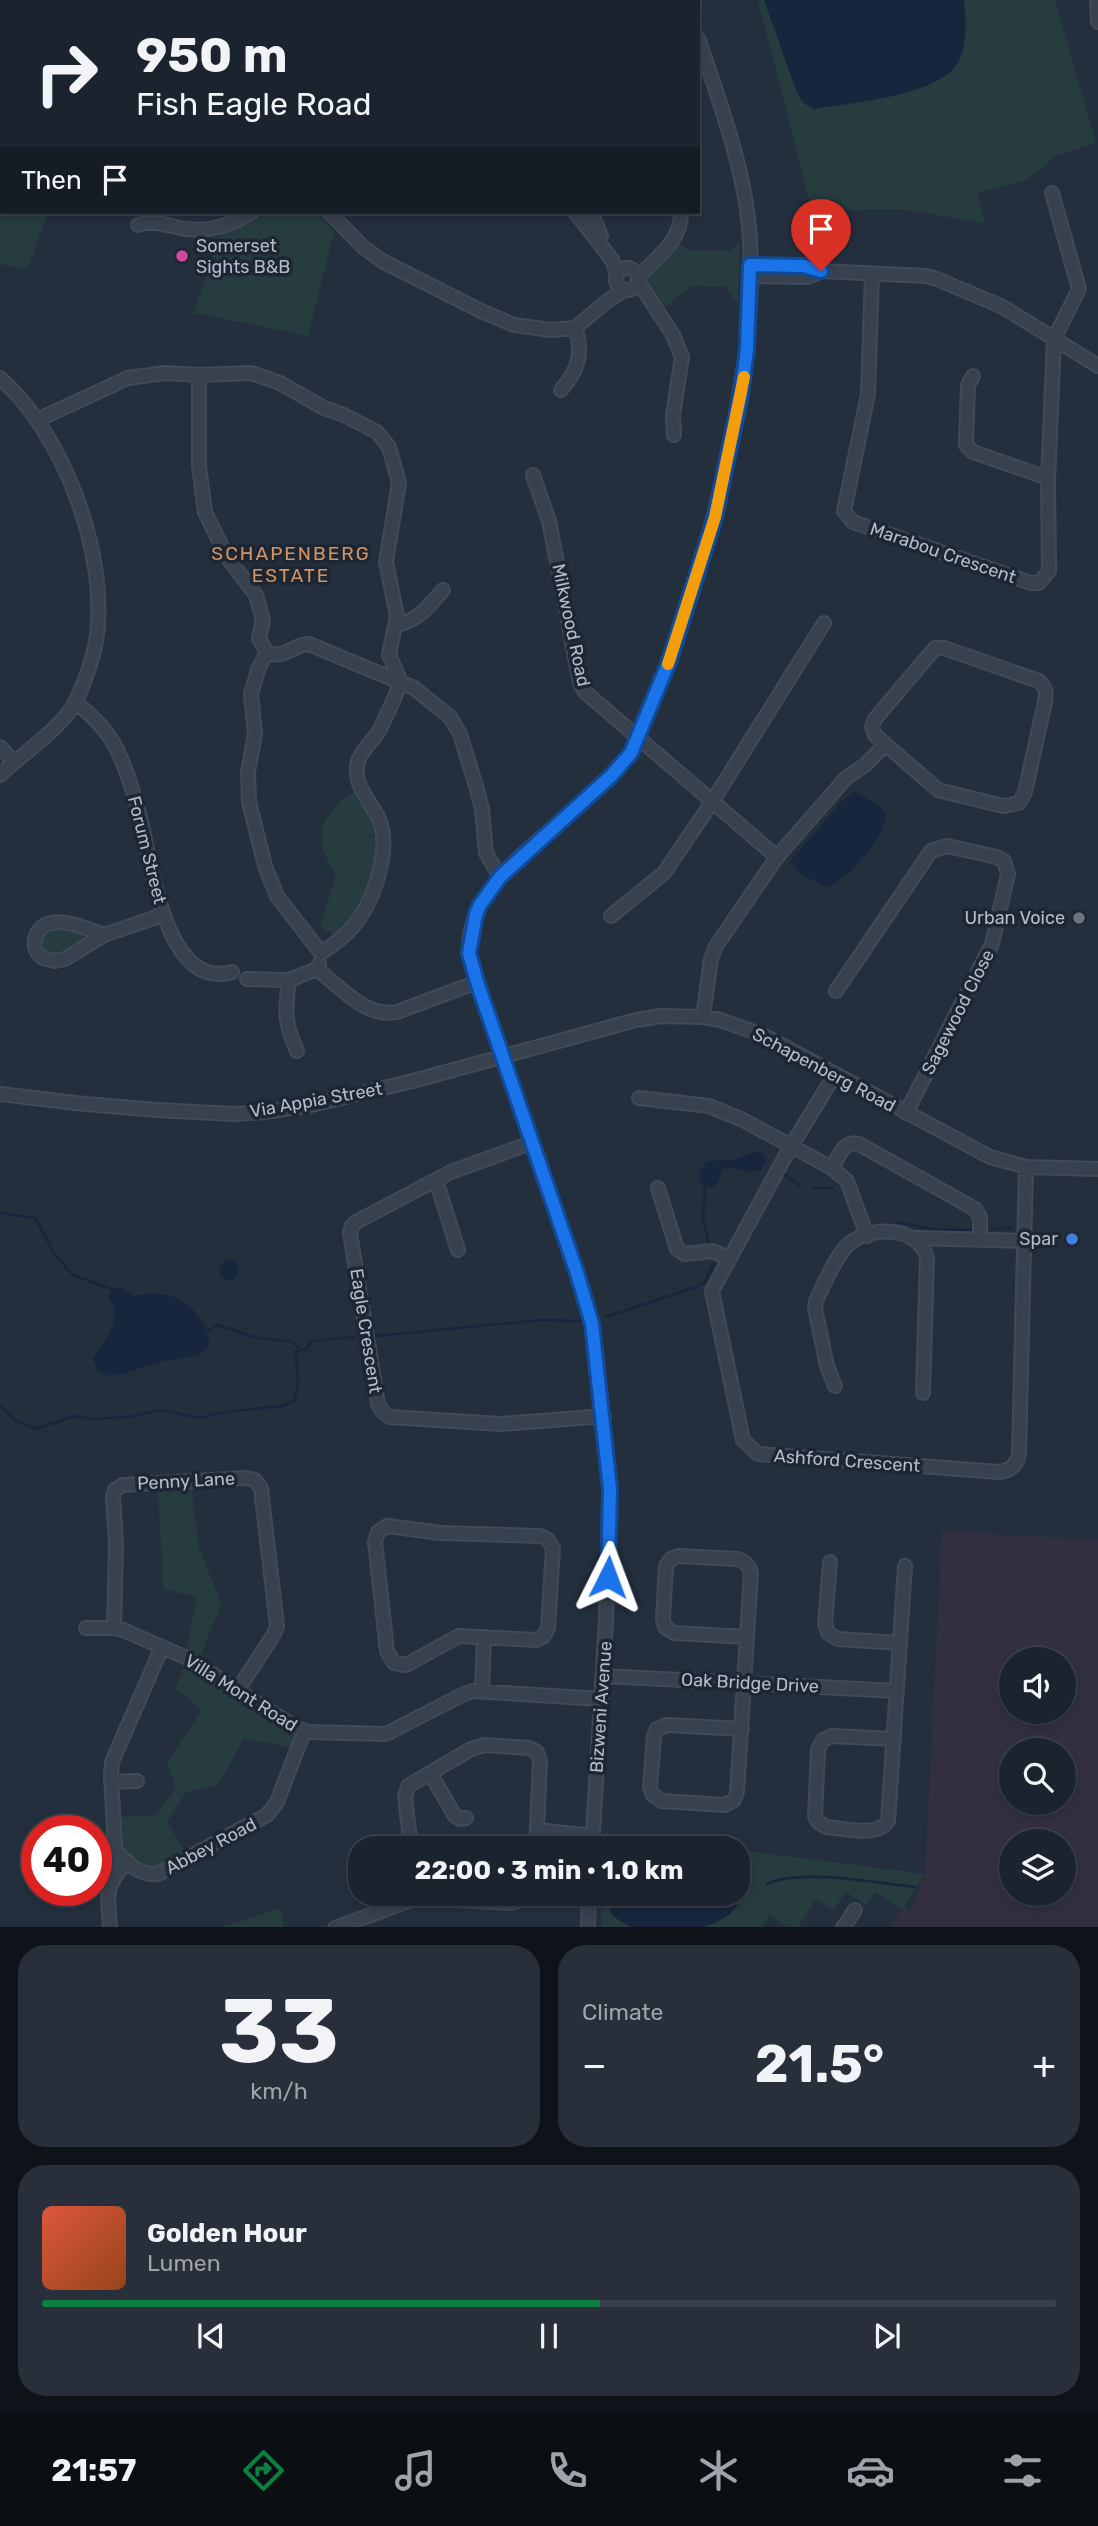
<!DOCTYPE html>
<html lang="en">
<head>
<meta charset="utf-8">
<style>
  body { margin:0; font-family:Rubik,sans-serif; background:#282f3a; color:#f1f3f6; height:100vh; display:flex; flex-direction:column; font-size:26px; white-space:nowrap }
  * { box-sizing:border-box; margin:0 }
  p { font-size:23px; color:#a0a4aa }
  .icon { flex:none; width:38px; height:38px; fill:none; stroke:currentColor; stroke-width:2; stroke-linecap:round; stroke-linejoin:round }
  .map { position:relative; height:1927px; overflow:hidden }
  .panel { display:flex; flex-direction:column; gap:18px; padding:18px; background:#0f1319; flex:1 }
  .panel>* { flex:none }
  .banner { position:absolute; left:0px; top:0px; width:700px; height:214px; box-shadow:0 4px 10px #0003,0 0 0 2px #39404a; background:#1b232e; color:#f1f3f6; overflow:hidden }
  .controls { position:absolute; left:999px; top:1647px; display:grid; gap:14px }
  .controls a { display:grid; place-items:center; width:77px; height:77px; border-radius:50%; background:#1b232e; box-shadow:0 4px 10px #0003,0 0 0 2px #39404a; font-size:35px }
  .speed { position:absolute; left:21px; top:1815px; display:flex; gap:14px; font-size:35px; font-weight:700; text-align:center }
  .speed>* { display:grid; place-content:center; width:91px; height:91px; border-radius:50%; background:#1b232e; box-shadow:0 4px 10px #0003,0 0 0 2px #39404a; line-height:1 }
  .speed .limit { border:10px solid #d22; background:#fff; color:#111 }
  .pin { position:absolute; display:grid; place-items:center; width:60px; height:60px; color:#fff; margin:-72px -30px; border-radius:50% 50% 50% 0; rotate:-45deg; box-shadow:0 0 7px #0007 }
  .pin .icon { rotate:45deg }
  .me { position:absolute; width:77px; margin:-38px; rotate:3deg; stroke-linejoin:round; filter:drop-shadow(0 0 5px #0008) }
  .turn { display:flex; align-items:center; gap:24px; height:147px; padding:0 21px; font-size:32px }
  .turn .icon { width:91px; height:91px; stroke-width:2.5 }
  .turn b { display:block; font-size:49px; line-height:60px }
  .then { display:flex; align-items:center; height:66px; padding:0 21px; background:#0003; gap:14px; font-size:26px }
  .big { font-size:52px; font-weight:700; line-height:1.1 }
  .panel .card { flex:1; display:flex; flex-direction:column; justify-content:center; gap:10px; min-width:0; padding:0 24px; border-radius:28px; background:#282f3a }
  .panel .dial { align-items:center; gap:0 }
  .dial b { font-size:91px; line-height:1 }
  .song { display:flex; align-items:center; gap:21px }
  .cover { width:84px; height:84px; border-radius:10px; background:linear-gradient(135deg,hsl(10 70% 55%),hsl(20 70% 35%)) }
  .played { height:7px; border-radius:4px; background:linear-gradient(90deg,#0b8043 55%,#39404a 55%) }
  .keys { display:flex; justify-content:space-around; direction:ltr }
  .heat { display:flex; justify-content:space-between; align-items:center; font-size:38px; direction:ltr }
  .panel .tiles { flex:1; display:grid; gap:18px; grid-template-columns:1fr 1fr }
  .card:last-child { grid-column:span 2 }
  .trip { position:absolute; left:348px; top:1836px; width:402px; height:70px; border-radius:28px; background:#1b232e; box-shadow:0 4px 10px #0003,0 0 0 2px #39404a; font-weight:700; line-height:70px; text-align:center }
  .tabs { display:flex; height:112px; justify-content:space-around; align-items:center; background:#0b0e12; color:#a0a4aa }
  .tabs .icon { width:49px; height:49px }
  .tabs .on { color:#0b8043 }
  .tabs b { font-size:32px; color:#f1f3f6 }
  .map>svg:first-child { display:block }
  .medical { fill:#32303f; fill-rule:evenodd }
  .green { fill:#263c3f }
  .water { fill:#17263c }
  .lines { fill:none; stroke-linecap:round; stroke-linejoin:round }
  .stream { stroke:#17263c; stroke-width:2.5 }
  .minor-casing { stroke:#414a57; stroke-width:16 }
  .minor { stroke:#38414e; stroke-width:12 }
  .route-casing { stroke:#114b97; stroke-width:18 }
  .route { stroke:#1a73e8; stroke-width:12 }
  .slow { stroke:#f59e0b; stroke-width:12 }
  .hotel-dot { fill:#d1479c; stroke:#1d2633; stroke-width:2.5 }
  .worship-dot { fill:#6b7280; stroke:#1d2633; stroke-width:2.5 }
  .shop-dot { fill:#3f7fe0; stroke:#1d2633; stroke-width:2.5 }
  .labels { text-anchor:middle; dominant-baseline:central; stroke-width:7; stroke-linejoin:round; paint-order:stroke }
  .poi-label { font-size:18px; fill:#b4bcc9; stroke:#1d2633; text-anchor:end }
  .street-label { font-size:18px; fill:#b4bcc9; stroke:#1d2633 }
  .neighbourhood-label { font-size:19px; letter-spacing:2px; fill:#d59563; stroke:#1d2633 }
</style>
</head>
<body>
<div class="map">
<svg width="1098" height="1928" viewBox="0 0 1098 1928">
  <rect width="100%" height="100%" fill="#242f3e"/>
  <!-- medical -->
  <path class="medical" d="M942,1531l156,9v387l-208,1 12,-19 8,1 15,-36zM1012,1659h52v53h-52zM1012,1750h52v52h-52zM1012,1841h52v53h-52z"/>
  <!-- green -->
  <path class="green" d="M0,0h138l-136,2v210h46l-19,53 -6,4 -23,-5z
    M758,0h297l41,143 -39,12 -29,24 -50,14 7,30 -84,-14 -89,2z
    M267,212h49l18,20 -26,104 -114,-23 18,-56 -1,-17 38,-16z
    M677,242l10,8 41,1 12,-8 -2,61 -12,-17 -34,-1 -31,24 -18,-27 1,-5z
    M358,789l20,36 -3,8 -4,2 9,5 -8,38 -2,-3 -2,2 5,7 -10,21 -24,32 -19,-10 16,-51c-5,-10 -12,-21 -14,-30 -5,-26 17,-45 36,-57z
    M63,926l28,10 -28,19 -17,1 -8,-15 6,-9z
    M191,1485l7,60 23,59 -22,55 -13,-8 11,-54 -34,-8 -5,-102z
    M186,1664l103,66 6,9v9l-51,-9 -26,46 -32,7 -19,30 20,32 -37,18 -29,-20 -4,-35 39,-2 20,-28 -9,-24 34,-52 -16,-17 -10,-5z
    M604,1833l116,15h-116z
    M739,1850l186,24 -20,31 5,6 -8,-2 -26,-17 -10,13 -20,-13 -13,18 -17,-11 -18,28h-10l-19,-12 -8,12 -62,1 16,-5 21,-15 6,-26 -3,-4z
    M602,1894h7c-1,21 5,24 23,33l-31,1z
    M280,1908l4,19h-62z"/>
  <!-- water -->
  <path class="water" d="M764,0h200c2,18 3,42 -4,59 -16,37 -111,44 -146,50l-11,-6 -7,-13z
    M855,792l20,11 11,10c-1,25 -35,62 -57,74 -14,-4 -30,-13 -39,-25l52,-61z
    M754,1152l7,1 5,7 -5,10 -11,2 -22,-5 -6,3 -4,12 -6,6h-7l-5,-5 -1,-12 8,-10 26,-1z
    M219 1270a10 10 0 1 1 20 0a10 10 0 1 1-20 0Z
    M121,1288l13,8c40,-9 67,8 76,48l-4,6 -7,5 -35,6 -42,13 -12,2 -12,-5 -5,-12c11,-19 32,-40 16,-61l2,-9z
    M739,1878l6,12 -2,8 -13,16 -15,9 -16,5 -69,-1 -17,-11 -4,-8v-14h129z"/>
  <g class="lines">
    <!-- stream -->
    <path class="stream" d="M784,1174l16,12
      M705,1188l-2,31 6,25
      M814,1188h18
      M0,1213l35,5 20,37 18,20 38,14
      M897,1222l35,7 40,1
      M991,1229l20,-1
      M606,1317l90,-30 9,-5 11,-23
      M207,1331l11,-6 39,13 33,3 12,9
      M375,1336l166,-16 40,1
      M0,1406l16,15 20,8 38,-13 18,3 36,-2 33,-7 38,8 19,-5 63,-7 13,-5c8,-23 1,-28 2,-50l11,-2 4,-8 44,-4
      M767,1884c34,-16 109,-1 148,3"/>
    <!-- minor casing -->
    <g class="minor-casing">
      <path id="minor" d="M254,0v2
        M501,0l1,2
        M685,0v2
        M1097,0l1,22
        M329,212l34,35 21,15 97,49 33,14 37,5 24,-2 32,-27 18,-11
        M575,212l37,48 5,14
        M591,212l10,24
        M138,225c17,-6 32,2 49,4 23,3 46,-5 65,-17
        M750,265l54,1 17,5 105,5 11,3 66,28 95,59
        M616 279a11 11 0 1 1 22 0a11 11 0 1 1-22 0Z
        M872,274l-4,120 -24,117 9,11 178,61h8l10,-12 -1,-90 6,-142 25,-50 -27,-96
        M750,276l58,1 13,-6
        M638,277c18,-19 44,-36 43,-65
        M638,281l35,54 9,22 -9,58 1,20
        M199,375v91l6,46 22,45 29,38 7,25 -4,19 8,13
        M973,376l-5,9 -2,60 7,7 75,26
        M0,378c63,55 107,173 97,257 -3,21 -12,46 -21,66 -13,26 -54,53 -76,74
        M561,390c17,-19 23,-38 14,-62
        M37,420l91,-42 38,-5 33,2 52,-2 29,10 44,25 20,7 33,17 12,15 10,36 -13,79 11,54 -8,39 12,27
        M533,475l16,46 31,162 5,9 192,165
        M396,625c22,-4 33,-19 47,-35
        M935,648h9l95,33c7,6 8,12 6,21l-20,90 -6,11 -16,3 -65,-16 -63,-55 -3,-8 3,-8z
        M267,652c16,9 26,-8 42,-8l105,44 36,29 10,17 16,52 6,23 4,44 14,24
        M267,652l-9,18 -7,24 4,40 -7,38 1,30 16,64 12,30 44,57
        M75,702c16,12 34,30 42,48 12,24 19,50 25,76 10,42 25,165 90,146
        M0,747l14,15
        M611,916l53,-43 48,-71 112,-179
        M104,935c-18,-7 -61,-27 -69,4 -2,8 2,15 8,19l12,3 10,-2 39,-24 59,-20
        M321,953c15,-10 29,-20 39,-36 15,-22 29,-65 21,-92 -5,-19 -27,-36 -24,-58 1,-14 15,-25 22,-36 8,-16 15,-32 22,-49
        M317,969c23,18 48,49 80,43l80,-30
        M247,979l42,1 28,-11 2,-5
        M289,980c-4,31 -5,42 8,71
        M836,991l95,-140 16,-5 50,11 7,4 4,13 -16,70 -86,169
        M703,1017l8,-58 5,-13 61,-89 69,-79 19,-13 20,-20
        M835,1074l-49,81 -74,136 31,149 15,14 241,18c11,-1 18,-7 20,-18l7,-287
        M0,1094l75,9 81,7 79,4 29,-2 43,-6 106,-25 223,-61 25,-4 42,1 17,3 43,15 227,122 36,10 72,2
        M639,1098l70,8 34,14 89,48 15,13 20,55
        M533,1142l-82,30 -95,50 -4,4 -2,7 28,171 5,8 7,5 111,7 103,-8
        M832,1168c7,-12 11,-28 27,-24l116,65 5,8v23
        M436,1180l22,70
        M658,1188l19,61 8,5 28,-3 16,8
        M914,1238l110,3
        M835,1386l-8,-20 -12,-58 1,-7c8,-17 17,-39 29,-53 20,-23 73,-24 82,10l-4,135
        M387,1526l54,7 99,3 7,3 6,9 -5,80 -5,9 -7,3 -77,-4 -53,29 -12,-2 -7,-12 -12,-109 3,-10z
        M830,1562l-5,62 3,9 10,6 62,4
        M86,1628h28l9,2 64,28 108,69 13,5 78,2 76,-39 11,-4 128,8
        M114,1628l2,-83 -3,-49 2,-6 8,-5 123,-7 9,2 6,8 16,138 -3,8 -37,57
        M162,1647l-50,115 -1,12 4,74c7,14 26,28 43,26l109,-59 10,-13 27,-70
        M603,1676l294,15
        M482,1691l2,-54
        M742,1729l-75,-4 -10,4 -3,7 -4,51 3,8 9,6 63,4 9,-5 3,-8c5,-73 9,-146 14,-219 -2,-8 -6,-12 -14,-14l-59,-3 -7,3 -5,7 -3,53 2,8 9,6 73,4
        M894,1739l-62,-3 -9,4 -5,10 -3,66 3,6 8,5c17,1 51,11 62,-6l17,-255
        M430,1773l25,43 5,3 6,-1
        M111,1782l26,-1
        M537,1830l56,6
        M411,1848l-6,-51 3,-11 63,-37 14,-4 44,3 8,4 3,10 -4,86
        M592,1848l14,-227 4,-132 -15,-147 -9,-42 -109,-318c-3,-10 -7,-20 -8,-31 -3,-83 121,-135 162,-199 12,-19 17,-43 26,-63 31,-75 54,-153 70,-232 17,-76 29,-153 22,-230 -6,-63 -31,-130 -51,-189
        M110,1928c-2,-36 -7,-38 17,-67
        M335,1928l82,-30 94,5 8,-2 9,-7
        M588,1928l1,-34
        M843,1928l12,-18"/>
    </g>
    <!-- minor -->
    <use href="#minor" class="minor"/>
  </g>
  <g class="lines">
    <!-- route casing -->
    <g class="route-casing">
      <path id="route" d="M608,1577l2,-88 -18,-165 -15,-51 -100,-291 -8,-29 7,-39 4,-9 20,-28 111,-101 20,-23 39,-94 45,-142 26,-123 6,-45 3,-84 54,1 17,5"/>
    </g>
    <!-- route -->
    <use href="#route" class="route"/>
    <!-- slow -->
    <path class="slow" d="M668,664l47,-147 29,-140"/>
  </g>
  <!-- markers -->
  <circle class="hotel-dot" cx="182" cy="256" r="7"/>
  <circle class="worship-dot" cx="1079" cy="918" r="7"/>
  <circle class="shop-dot" cx="1072" cy="1239" r="7"/>
  <g class="labels">
    <!-- poi labels -->
    <g class="poi-label">
      <text x="196" y="246" text-anchor="start">Somerset<tspan x="196" dy="21">Sights B&amp;B</tspan></text>
      <text x="1065" y="918">Urban Voice</text>
      <text x="1058" y="1239">Spar</text>
    </g>
    <!-- street labels -->
    <g class="street-label">
      <text transform="translate(943 553) rotate(19)">Marabou Crescent</text>
      <text transform="translate(571 625) rotate(78)">Milkwood Road</text>
      <text transform="translate(147 850) rotate(76)">Forum Street</text>
      <text transform="translate(958 1012) rotate(-63)">Sagewood Close</text>
      <text transform="translate(824 1070) rotate(28)">Schapenberg Road</text>
      <text transform="translate(316 1100) rotate(-10)">Via Appia Street</text>
      <text transform="translate(366 1331) rotate(81)">Eagle Crescent</text>
      <text transform="translate(847 1461) rotate(4)">Ashford Crescent</text>
      <text transform="translate(186 1481) rotate(-3)">Penny Lane</text>
      <text transform="translate(750 1683) rotate(3)">Oak Bridge Drive</text>
      <text transform="translate(241 1693) rotate(32)">Villa Mont Road</text>
      <text transform="translate(601 1707) rotate(-86)">Bizweni Avenue</text>
      <text transform="translate(211 1846) rotate(-28)">Abbey Road</text>
    </g>
    <!-- neighbourhood labels -->
    <g class="neighbourhood-label">
      <text x="291" y="553">SCHAPENBERG<tspan x="291" dy="22">ESTATE</tspan></text>
    </g>
  </g>
</svg>
<div class="controls">
<a><svg class="icon" aria-label="sound" viewBox="0 0 24 24"><path d="M4 9h4l5-4v14l-5-4H4zM17 9q2 3 0 6"/></svg></a>
<a><svg class="icon" aria-label="search" viewBox="0 0 24 24"><circle cx="10" cy="10" r="6"/><path d="M15 15l6 6"/></svg></a>
<a><svg class="icon" aria-label="layers" viewBox="0 0 24 24"><path d="M12 4l9 5-9 5-9-5zM3 14l9 5 9-5"/></svg></a>
</div>
<div class="speed"><div class="limit">40</div></div>
<div class="pin" style="left:821px;top:271px;background:#d93025"><svg class="icon" aria-label="arrive" viewBox="0 0 24 24"><path d="M6 21V4h12l-3 4 3 4H6"/></svg></div>
<svg class="me" style="left:608px;top:1577px" viewBox="-20 -20 40 40"><path d="M0-17L14 15 0 8-14 15z" fill="#1a73e8" stroke="#fff" stroke-width="4"/></svg>
<div class="trip">22:00 · 3 min · 1.0 km</div>
<div class="banner">
<div class="turn"><svg class="icon" aria-label="right" viewBox="0 0 24 24"><path d="M7 20v-9h11M14 6l5 5-5 5"/></svg><div><b>950 m</b>Fish Eagle Road</div></div>
<div class="then">Then<svg class="icon" aria-label="arrive" viewBox="0 0 24 24"><path d="M6 21V4h12l-3 4 3 4H6"/></svg></div>
</div>
</div>
<section class="panel">
<div class="tiles">
<div class="card dial"><b>33</b><p>km/h</p></div>
<div class="card"><p>Climate</p>
<div class="heat"><a>−</a><b class="big">21.5°</b><a>+</a></div>
</div>
<div class="card">
<div class="song"><i class="cover"></i><div><b>Golden Hour</b><p>Lumen</p></div></div>
<div class="played"></div>
<div class="keys"><svg class="icon" aria-label="previous" viewBox="0 0 24 24"><path d="M18 5L8 12l10 7zM5 5v14"/></svg><svg class="icon" aria-label="pause" viewBox="0 0 24 24"><path d="M8 5v14M16 5v14"/></svg><svg class="icon" aria-label="next" viewBox="0 0 24 24"><path d="M6 5l10 7-10 7zM19 5v14"/></svg></div>
</div>
</div>
</section>
<nav class="tabs">
<b>21:57</b>
<svg class="icon on" aria-label="directions" viewBox="0 0 24 24"><path d="M12 3l9 9-9 9-9-9zM9 14v-3h6M13 9l2 2-2 2"/></svg>
<svg class="icon" aria-label="music" viewBox="0 0 24 24"><path d="M9 18V5l10-2v13"/><circle cx="6" cy="18" r="3"/><circle cx="16" cy="16" r="3"/></svg>
<svg class="icon" aria-label="phone" viewBox="0 0 24 24"><path d="M5 4h4l2 5-3 2q2 4 5 5l2-3 5 2v4C11 20 4 13 5 4z"/></svg>
<svg class="icon" aria-label="climate" viewBox="0 0 24 24"><path d="M12 3v18M4 7l16 10M4 17L20 7"/></svg>
<svg class="icon" aria-label="car" viewBox="0 0 24 24"><path d="M5 17H2v-5l4-1 3-4h7l3 4 3 1v5h-3M9 17h6M6 11h13"/><circle cx="7" cy="17" r="2"/><circle cx="17" cy="17" r="2"/></svg>
<svg class="icon" aria-label="filters" viewBox="0 0 24 24"><path d="M4 7h16M4 17h16"/><circle cx="9" cy="7" r="2"/><circle cx="15" cy="17" r="2"/></svg>
</nav>
</body>
</html>
